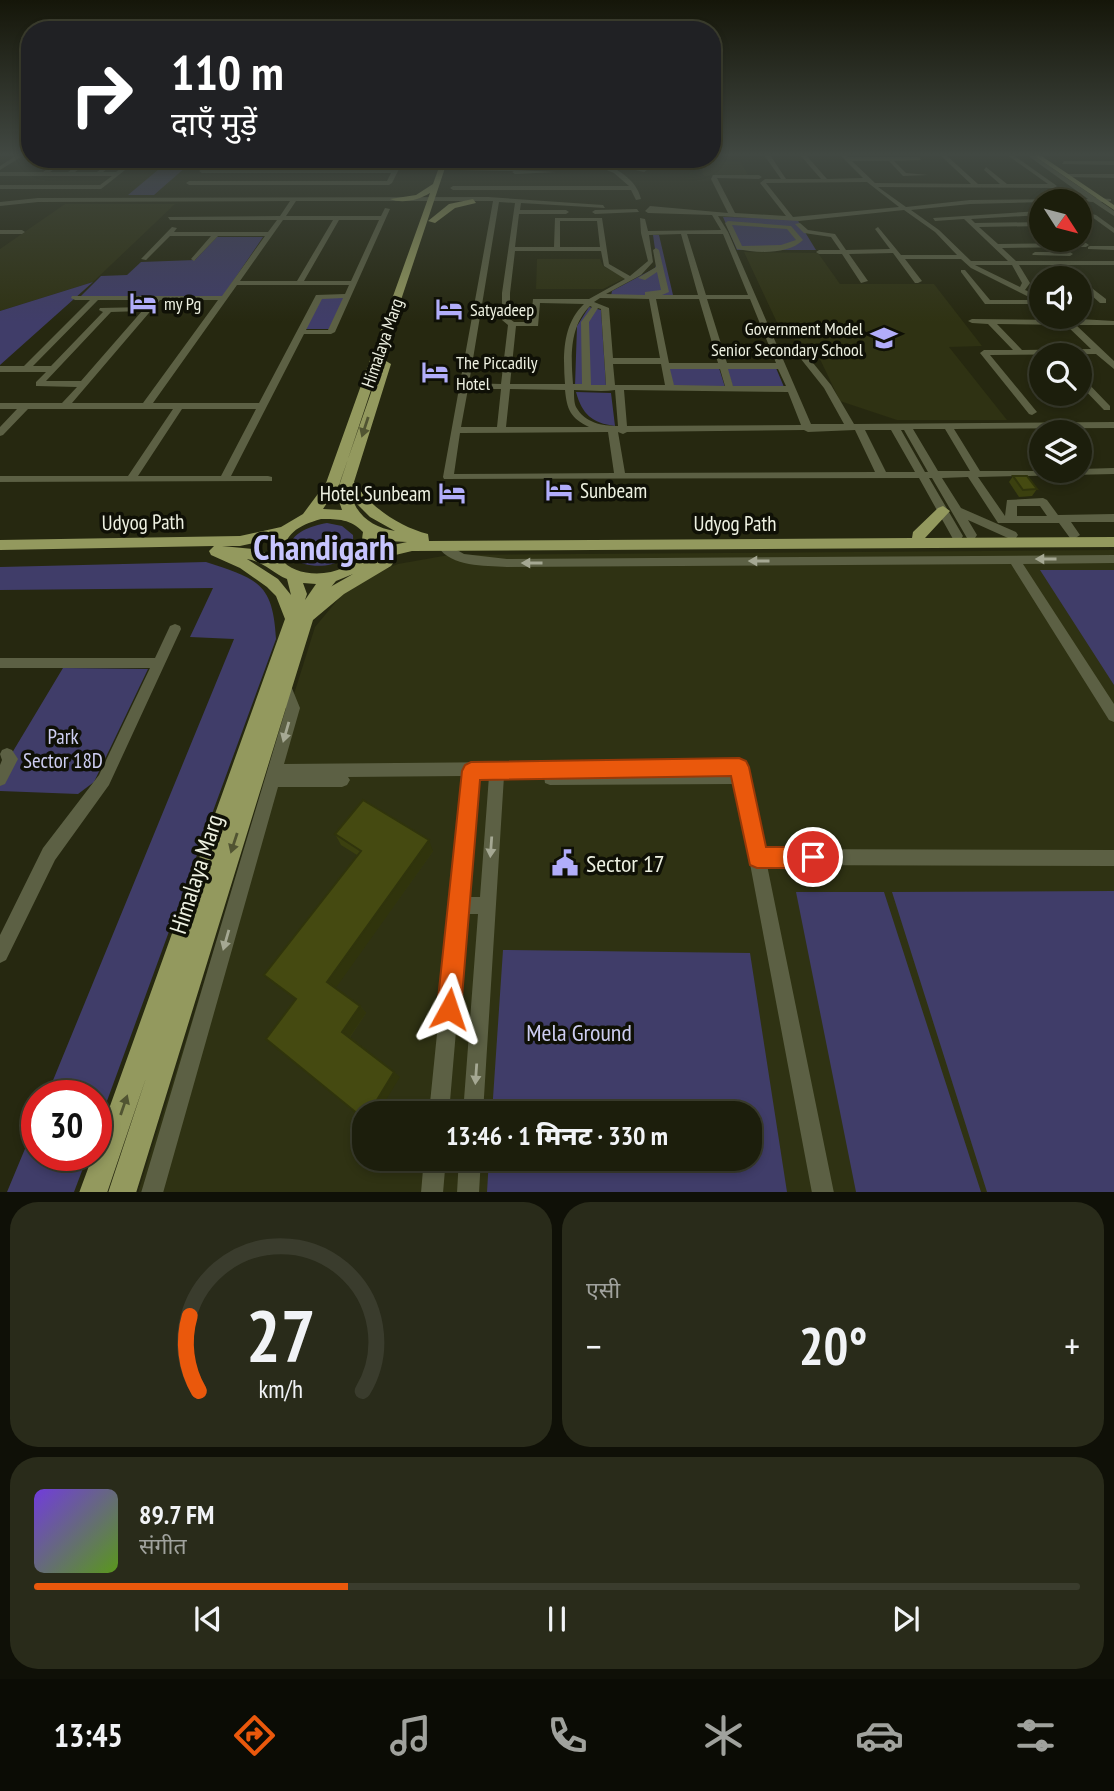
<!DOCTYPE html>
<html lang="hi">
<head>
<meta charset="utf-8">
<style>
  body { margin:0; font-family:"PT Sans Narrow","Noto Sans Devanagari",sans-serif; background:#292b1a; color:#f1f3f6; height:100vh; display:flex; flex-direction:column; font-size:26px; white-space:nowrap }
  * { box-sizing:border-box; margin:0 }
  p { font-size:23px; color:#a0a29d }
  .icon { flex:none; width:38px; height:38px; fill:none; stroke:currentColor; stroke-width:2; stroke-linecap:round; stroke-linejoin:round }
  .map { position:relative; height:1192px; overflow:hidden }
  .side { display:flex; flex-direction:column; gap:10px; padding:10px; background:#0f1007; flex:1 }
  .side>* { flex:none }
  .top-card { position:absolute; left:21px; top:21px; width:700px; height:147px; border-radius:28px; box-shadow:0 4px 10px #0003,0 0 0 2px #3a3c2d; background:#202124; color:#fff; overflow:hidden }
  .needle { width:46px; rotate:126deg }
  .tools { position:absolute; left:1029px; top:189px; display:grid; gap:14px }
  .tools a { display:grid; place-items:center; width:63px; height:63px; border-radius:50%; background:#1c1e0c; box-shadow:0 4px 10px #0003,0 0 0 2px #3a3c2d; font-size:35px }
  .speed { position:absolute; left:21px; top:1080px; display:flex; gap:14px; font-size:35px; font-weight:700; text-align:center }
  .speed>* { display:grid; place-content:center; width:91px; height:91px; border-radius:50%; background:#1c1e0c; box-shadow:0 4px 10px #0003,0 0 0 2px #3a3c2d; line-height:1 }
  .speed .limit { border:10px solid #d22; background:#fff; color:#111 }
  .pin { position:absolute; display:grid; place-items:center; width:60px; height:60px; color:#fff; margin:-30px; border:4px solid #fff; border-radius:50%; box-shadow:0 2px 7px #0007 }
  .me { position:absolute; width:77px; margin:-38px; rotate:5deg; stroke-linejoin:round; filter:drop-shadow(0 0 5px #0008) }
  .turn { display:flex; align-items:center; gap:24px; height:147px; padding:0 35px; font-size:32px }
  .turn .icon { width:91px; height:91px; stroke-width:2.5 }
  .turn b { display:block; font-size:49px; line-height:60px }
  .big { font-size:52px; font-weight:800; line-height:1.1 }
  .side .tile { flex:1; display:flex; flex-direction:column; justify-content:center; gap:10px; min-width:0; padding:0 24px; border-radius:28px; background:#292b1a }
  .side .dial { align-items:center; gap:0 }
  .dial svg { height:182px; overflow:visible; fill:none; stroke:#3a3c2d; stroke-width:7; stroke-linecap:round; text-anchor:middle }
  .dial text { fill:#f1f3f6; stroke:none }
  .song { display:flex; align-items:center; gap:21px }
  .cover { width:84px; height:84px; border-radius:10px; background:linear-gradient(135deg,hsl(260 70% 55%),hsl(90 70% 35%)) }
  .played { height:7px; border-radius:4px; background:linear-gradient(90deg,#ea580c 30%,#3a3c2d 30%) }
  .keys { display:flex; justify-content:space-around; direction:ltr }
  .heat { display:flex; justify-content:space-between; align-items:center; font-size:38px; direction:ltr }
  .side .tiles { flex:1; display:grid; gap:10px; grid-template-columns:1fr 1fr }
  .tile:last-child { grid-column:span 2 }
  .trip { position:absolute; left:352px; top:1101px; width:410px; height:70px; border-radius:28px; background:#1c1e0c; box-shadow:0 4px 10px #0003,0 0 0 2px #3a3c2d; font-weight:800; line-height:70px; text-align:center }
  .dock { display:flex; height:112px; justify-content:space-around; align-items:center; background:#0b0c05; color:#a0a29d }
  .dock .icon { width:49px; height:49px }
  .dock .current { color:#ea580c }
  .dock b { font-size:32px; color:#f1f3f6 }
  .map>svg:first-child { display:block }
  .built { fill:#2f3213; fill-rule:evenodd }
  .green { fill:#403d69 }
  .lines { fill:none; stroke-linecap:round; stroke-linejoin:round }
  .minor { fill:#5c6044; fill-rule:evenodd }
  .major { fill:#93995e; fill-rule:evenodd }
  .wall { fill:#3b400f }
  .shaded-wall { fill:#30340c }
  .building { fill:#454a11; stroke:#30340c; stroke-width:2 }
  .oneway { fill:#515432 }
  .oneway2 { fill:#a5a893 }
  .route { fill:#ea580c; stroke:#983908; stroke-width:2 }
  .labels { text-anchor:middle; dominant-baseline:central; stroke-width:7; stroke-linejoin:round; paint-order:stroke }
  .far-poi-label { font-size:18px; fill:#eef1e2; stroke:#0f1006; text-anchor:start }
  .far-street-label { font-size:18px; fill:#eef1e2; stroke:#0f1006 }
  .poi-label { font-size:21px; fill:#eef1e2; stroke:#0f1006; text-anchor:start }
  .street-label { font-size:21px; fill:#eef1e2; stroke:#0f1006 }
  .park-label { font-size:21px; fill:#cecef2; stroke:#0f1006 }
  .near-poi-label { font-size:24px; fill:#eef1e2; stroke:#0f1006; text-anchor:start }
  .near-street-label { font-size:24px; fill:#eef1e2; stroke:#0f1006 }
  .near-park-label { font-size:24px; fill:#cecef2; stroke:#0f1006 }
  .town-label { font-size:35px; font-weight:bold; fill:#c7c5fe; stroke:#0f1006 }
</style>
</head>
<body>
<div class="map">
<svg width="1114" height="1193" viewBox="0 0 1114 1193">
  <rect width="100%" height="100%" fill="#262810"/>
  <!-- built -->
  <path class="built" d="M699,161h41l8,14 -44,1z
    M65,204h110l-82,78 -93,29v-62z
    M744,252l74,1 22,31h94l48,62 -33,1 58,73h-110l-57,-19 -22,-46 -37,-24z
    M537,259h63l3,7 22,12 -22,11h-67z
    M1114,550v642l-976,1 177,-566 25,-30 20,-18 38,-15 51,-9zM364,1113h385v45h-385z"/>
  <!-- green -->
  <path class="green" d="M171,159h24l-41,36h-26z
    M723,217l74,2 19,31h-79z
    M653,235h6l14,60 -62,1 1,-5 43,-23 2,-5z
    M217,237h46l-40,59 -144,2 22,-22 26,-1 14,-13 54,-2z
    M93,282l-93,83v-54z
    M320,298h24l-15,31h-25z
    M589,307l12,3 5,76h-31l2,-60z
    M719,368l6,19h-51l-5,-18z
    M776,368l8,19h-51l-6,-18z
    M576,392l35,1 4,33c-23,-3 -33,-12 -39,-34z
    M327,523l15,3 11,9c3,34 -42,37 -62,23 -8,-23 18,-32 36,-35z
    M206,562c51,17 67,20 70,77l-180,492v-35l-49,-1 187,-456 -44,-2 23,-49 -213,2v-23z
    M1040,570h74v115z
    M63,668l85,1 -54,113 -16,12 -78,-3v-18z
    M1114,891v301h-127l-95,-300z
    M796,892h88l97,300h-125z
    M503,950l247,3 37,239h-300l2,-33 260,-1v-45h-257z
    M37,1120v35h51l-14,37h-67z"/>
  <g class="lines">
    <!-- minor -->
    <path class="minor" d="M17,155h7l-24,15v-4z
      M764,155h6l16,24h35l-21,-24h6l21,24 36,-1 -23,-23h6l2,2h71l2,3 -27,1 12,12 22,2 -25,1 -14,-15h-37l23,22 96,1 -31,-29h6l32,29h22l-16,-14 2,-3 21,17h41l-41,-29h6l44,31 -3,2 -176,-1 28,20 64,-7 118,-1 -61,-44h6l32,22 2,-3h47v4l-49,-1 31,21 15,1v2l-10,1 13,9v5l-21,-14 -13,-1 -110,3 -59,6 28,20 32,31h37l-44,-42 -29,2 -2,-3 108,-7v4l-70,4 4,4 66,-1v4l-62,1 19,17 88,-1 3,2 -3,2 -84,1 14,13h98v4h-95l11,18 -5,7 16,7v7h-56l-24,-32v-2h4l25,30h45l-64,-32 -10,-9h-56l17,22 -4,2h-3l-22,-30 -44,1 19,27 -7,2 -19,-29h-23l-3,-2 3,-2h21l-9,-13 -27,-4 -9,-9 5,-1 8,7 27,4 11,16 44,-1 -15,-20 3,-2 23,28h56l-22,-23 -31,-22 -105,11 -81,-5 10,16 83,192h33l-20,-36 -31,-39 4,-2h3l31,38 23,39 260,-2v6l-160,1 26,42h100v-2l34,-1v6l-136,3 27,39 2,-16 36,-2 4,2 11,15 56,-1v8h-43l9,13 -6,4 -4,-1 -11,-15h-61l-30,-46 -26,1 19,30 55,24 2,3 -2,3h-8l-40,-18 9,15 -2,3h-8l-35,-60h-3l34,58 -2,3h-8l-34,-61 -475,1 -1,-2 50,-276h-197l-10,15h95l4,-8 5,1 -55,123 -4,2h-27l-73,142h37l4,1v4l-272,1v-6h128l45,-67h-145l-25,26 -3,1v-9l17,-18h-17v-6h62l15,-16 -41,-1v-4l10,-10h-46v-6h24l66,-66h-15l-4,-2 1,-2h150l43,-60h-47l-24,25 -3,-2 20,-23h-41l-24,24 -5,-1 31,-32 5,1 -3,4h94l9,-12h-107l-2,-3 112,-1 10,-15 -252,1 -38,4v-4l38,-4 450,-1 115,8 2,3 -84,-5 -1,7h46l3,2 -3,2h-47l-4,33h39l1,-29h47l7,46 21,12 18,-15 -7,-28 -1,-15 5,1 3,12 73,-1 -9,-15 -64,-2 -3,-2 5,-5 78,7 -17,-34 2,-4h46l3,2 -3,2 -42,-1 18,35 51,3 -26,-33 5,-4h16zM867,182l32,25 -106,10 -27,-34zM499,202l16,1 -13,90v27l6,5 -7,59 -32,-1zM283,220h50l-36,61h-57zM339,220h40l-28,61h-47zM560,221h37l3,26h-40zM681,234l17,61h-36l7,-3 -10,-42 -3,-2 -3,2 3,17 -18,11 7,2 12,-8 4,18 -16,2v3l-39,-1 35,-19 12,-13 -4,-27zM687,234h36l25,61h-42zM515,251h86l3,15 21,13 -36,20h-56l-2,23h-17l-4,-3v-26zM975,265h37l10,18 -2,4zM237,285h112l-4,9 -29,1 -57,108h-106zM343,298l-15,32h-22l16,-31zM600,298l49,1 11,59h-47l-4,-50 -15,-6zM656,299h43l19,64h-49zM707,299h43l26,64h-49zM98,300h54l-6,7 -46,1 -1,2 4,2 -52,54h-18zM160,300h58l-75,103h-71zM540,303l44,1c-22,21 -21,52 -19,80h-55l6,-58h22zM590,306l2,1 -11,15 1,62h-9c-2,-27 -4,-57 17,-78zM598,308l3,1 5,76h-15l-2,-63zM142,311l-61,70h-35l65,-69zM613,364h48l4,21h-50zM670,369h50l5,17 -51,-1zM728,369h50l8,17h-53zM468,389h33l-4,38h-36zM510,389l55,1c2,19 5,28 24,37h-83zM574,390c13,0 28,2 41,0l3,36c-16,0 -33,-3 -42,-19 -2,-4 -2,-12 -2,-17zM624,390l164,2 13,33 -174,1zM182,409h74l-35,67h-83zM913,429h32l25,42h-32zM804,430l4,2 47,-2 20,42 -250,1 -7,-41 5,2 4,-2zM865,430h26l24,42h-29zM901,430h3l24,42h-3zM608,432l6,41 -160,1 6,-41zM1017,506h23l7,10h-30z
      M62,159h6l-18,13h18l18,-13h6l-17,13h22l17,-13h6l-17,13h13l17,-13h6l-38,30h-101v-4h100l12,-9h-112v-4h43z
      M398,159h6l-12,24 -3,2h-200l-3,-2 3,-2h198l4,-8h-189l-3,-2 3,-2h191z
      M507,159h59l-61,3z
      M580,159c20,0 48,13 57,30 2,3 3,7 4,10l-5,1 -5,-10h-178l-3,-2 3,-2h176l-15,-13z
      M643,159h9l15,5 -3,2z
      M609,160l37,9 1,1 -3,2 -37,-9z
      M1064,161h50v4l-52,-1z
      M460,167h54l3,2 -2,1 41,2 -41,2 -3,-2 2,-1 -56,-1z
      M637,209l2,3 -44,2 -3,-2 3,-2z
      M1080,211l16,4 18,13v5l-22,-16 -12,-2z
      M728,221l63,5 12,14c-15,15 -47,13 -66,9l-12,-26zM732,225l55,4 9,11 -15,5 -39,1z
      M0,230h22l3,2 -3,2h-22z
      M1090,246h24v4l-26,-1v-2z
      M1035,252h35l3,2 -3,2 -37,-1 -1,-1z
      M1080,279l26,20v4h-6l-20,-18z
      M1080,300h5l1,2 -6,2z
      M1063,318l51,3v4h-38l38,36v8l-18,-15 -106,1 47,57 -5,3 -3,-1 -49,-61 4,-3h29l-25,-26 -16,-1 -4,-2 4,-2 90,1zM997,324l69,1 25,24 -69,1z
      M1080,377l3,1 27,28v4h-6l-24,-25z
      M443,542l21,12 43,5 607,-4v8l-91,1 91,140v18l-5,-2 -98,-156 -504,3c-24,-2 -54,1 -70,-21z
      M175,624l5,2 1,3 -72,156 -54,75 -49,100 -6,3v-28l43,-87 56,-73 51,-107h-150v-10h155l15,-32z
      M284,679l5,2 11,27 -16,56 455,-4 5,2 6,15 13,72 351,1v16l-347,-1 67,328h-22l-77,-409 -185,1 -5,-2 -1,-7h-40l-21,337h-20l15,-199h-12l-17,199h-20l34,-337 -115,1 2,3 -3,5 -5,2h-64l-115,406h-22l145,-485 -9,-23 2,-4zM478,776h11l-9,121h-12z
      M7,748l5,2 6,9 -13,25 -5,2v-21l2,-5 -2,-6 2,-4z
      M424,1158h22l-3,35h-22z
      M459,1158h22l-2,35h-22z"/>
    <!-- major -->
    <path class="major" d="M1033,155h7l74,50v5z
      M442,159h6l-108,324 -17,26 19,1 -4,-12 2,-16 41,-118 5,-3 5,3 -37,118c16,25 46,45 74,52l1,7 483,-3 1,-6 25,-24 5,-2 7,5 -25,27 189,-1v10l-702,4 -25,6 7,5 -3,4 -47,28 -31,26 -177,573h-28l38,-115 -39,115h-28l14,-38h3v-10l189,-526 -9,-23 -9,-9 -27,-19 -29,-13 -2,-4 5,-5 -214,4v-10l240,-4 41,-9 22,-13 23,-31 104,-290c-11,7 -28,11 -40,6l26,-4 17,-11zM353,500l17,17 25,14c-19,-3 -36,-13 -42,-31zM321,519c17,0 30,0 42,13 -1,5 -1,12 -2,17 -10,29 -64,32 -80,10 4,-26 16,-33 40,-40zM377,537l11,4 19,1 -32,7zM271,539l-4,14 -14,-4 -31,-3h18zM247,559c18,3 25,14 40,20l4,16 -13,-16zM353,574l-21,12 -1,1 5,-6zM303,583l13,1 -11,16 2,-6z
      M473,199l3,4 -21,5 -20,15 -7,-2 21,-17z"/>
  </g>
  <!-- wall -->
  <path class="wall" d="M1013,476l24,13 -5,7 -13,1 -10,-15z
    M335,834l98,17 -98,137 25,18 6,7 -16,24 50,40 -105,-77 62,-145 -16,-10z"/>
  <!-- shaded-wall -->
  <path class="shaded-wall" d="M429,840l4,11 -98,138 -8,-7z
    M360,1006l6,7 -17,25 -7,-6z
    M394,1072l6,5 -22,36h-9z"/>
  <!-- building -->
  <path class="building" d="M1013,476h14l10,13 -14,1z
    M363,800l66,40 -102,142 33,24 -18,26 52,40 -25,41h-5v6l-98,-80 30,-40 -32,-24 97,-124 -26,-17z"/>
  <!-- one-way arrows -->
  <defs><path id="oneway-solid" d="M-6-.8H1V-3.2L6.5 0L1 3.2V.8H-6Z" transform="scale(1.75)"/></defs>
  <g class="oneway">
    <use href="#oneway-solid" transform="translate(365 427) rotate(108)"/>
    <use href="#oneway-solid" transform="translate(234 843) rotate(108)"/>
    <use href="#oneway-solid" transform="translate(124 1105) rotate(-71)"/>
  </g>
  <g class="oneway2">
    <use href="#oneway-solid" transform="translate(1046 559) rotate(180)"/>
    <use href="#oneway-solid" transform="translate(759 561) rotate(180)"/>
    <use href="#oneway-solid" transform="translate(532 563) rotate(180)"/>
    <use href="#oneway-solid" transform="translate(286 732) rotate(106)"/>
    <use href="#oneway-solid" transform="translate(491 847) rotate(94)"/>
    <use href="#oneway-solid" transform="translate(226 940) rotate(106)"/>
    <use href="#oneway-solid" transform="translate(476 1074) rotate(94)"/>
  </g>
  <!-- sky -->
  <linearGradient id="sky" x2="0" y2="1"><stop stop-color="#151609"/><stop offset="0.48" stop-color="#414842"/><stop offset="1" stop-color="#414842" stop-opacity="0"/></linearGradient>
  <rect width="1114" height="322" fill="url(#sky)"/>
  <!-- route -->
  <path class="route" d="M739,758l7,3 3,6 17,80h47l8,3 3,7 -3,8 -8,3h-56l-7,-3 -19,-89 -251,4 -19,229 -3,9 -9,3 -9,-3 -3,-9 25,-238 3,-6 6,-3z"/>
  <!-- icons -->
  <defs>
    <g id="hotel-bare" transform="scale(2.1)"><path d="M-6-4.5h1.5V1H6V5H4.5V3h-9V5H-6ZM-4 0a1.8 1.8 0 1 1 3.6 0ZM.5 0V-2.5h3Q6-2.5 6 0Z" fill="#b1adfa" stroke="#0f1006" stroke-width="2.5" paint-order="stroke"/></g>
    <g id="school-bare" transform="scale(2.1)"><path d="M0-5L7-2L0 1L-7-2ZM-4 1L0 2.5L4 1V4Q0 6-4 4Z" fill="#b1adfa" stroke="#0f1006" stroke-width="2.5" paint-order="stroke"/></g>
    <g id="civic-bare" transform="scale(2.1)"><path d="M-.6-6.5H3V-4.5H.6V-3L4-1V1h2V6H-6V1h2V-1L-.6-3ZM-1.2 2.5V6h2.4V2.5Z" fill="#b1adfa" stroke="#0f1006" stroke-width="2.5" paint-order="stroke"/></g>
  </defs>
  <g fill-rule="evenodd">
    <use href="#hotel-bare" x="143" y="303"/>
    <use href="#hotel-bare" x="449" y="309"/>
    <use href="#school-bare" x="884" y="338"/>
    <use href="#hotel-bare" x="435" y="372"/>
    <use href="#hotel-bare" x="559" y="490"/>
    <use href="#hotel-bare" x="452" y="493"/>
    <use href="#civic-bare" x="565" y="863"/>
  </g>
  <g class="labels">
    <!-- far-poi labels -->
    <g class="far-poi-label">
      <text x="164" y="303">my Pg</text>
      <text x="470" y="309">Satyadeep</text>
      <text x="863" y="328" text-anchor="end">Government Model<tspan x="863" dy="21">Senior Secondary School</tspan></text>
      <text x="456" y="362">The Piccadily<tspan x="456" dy="21">Hotel</tspan></text>
    </g>
    <!-- far-street labels -->
    <g class="far-street-label">
      <text transform="translate(382 343) rotate(-71)">Himalaya Marg</text>
    </g>
    <!-- poi labels -->
    <g class="poi-label">
      <text x="580" y="490">Sunbeam</text>
      <text x="431" y="493" text-anchor="end">Hotel Sunbeam</text>
    </g>
    <!-- street labels -->
    <g class="street-label">
      <text transform="translate(143 522) rotate(-1)">Udyog Path</text>
      <text x="735" y="523">Udyog Path</text>
    </g>
    <!-- park labels -->
    <g class="park-label">
      <text x="63" y="736">Park<tspan x="63" dy="24">Sector 18D</tspan></text>
    </g>
    <!-- near-poi labels -->
    <g class="near-poi-label">
      <text x="586" y="863">Sector 17</text>
    </g>
    <!-- near-street labels -->
    <g class="near-street-label">
      <text transform="translate(196 874) rotate(-72)">Himalaya Marg</text>
    </g>
    <!-- near-park labels -->
    <g class="near-park-label">
      <text x="579" y="1032">Mela Ground</text>
    </g>
    <!-- town labels -->
    <g class="town-label">
      <text x="324" y="547">Chandigarh</text>
    </g>
  </g>
</svg>
<div class="tools">
<a><svg class="needle" viewBox="-14 -14 28 28"><path d="M0-13l5 13h-10z" fill="#e53935"/><path d="M0 13l5-13h-10z" fill="#a0a29d"/></svg></a>
<a><svg class="icon" aria-label="sound" viewBox="0 0 24 24"><path d="M4 9h4l5-4v14l-5-4H4zM17 9q2 3 0 6"/></svg></a>
<a><svg class="icon" aria-label="search" viewBox="0 0 24 24"><circle cx="10" cy="10" r="6"/><path d="M15 15l6 6"/></svg></a>
<a><svg class="icon" aria-label="layers" viewBox="0 0 24 24"><path d="M12 4l9 5-9 5-9-5zM3 14l9 5 9-5"/></svg></a>
</div>
<div class="speed"><div class="limit">30</div></div>
<div class="pin" style="left:813px;top:857px;background:#d93025"><svg class="icon" aria-label="arrive" viewBox="0 0 24 24"><path d="M6 21V4h12l-3 4 3 4H6"/></svg></div>
<svg class="me" style="left:449px;top:1009px" viewBox="-20 -20 40 40"><path d="M0-17L14 15 0 8-14 15z" fill="#ea580c" stroke="#fff" stroke-width="4"/></svg>
<div class="trip">13:46 · 1 मिनट · 330 m</div>
<div class="top-card">
<div class="turn"><svg class="icon" aria-label="right" viewBox="0 0 24 24"><path d="M7 20v-9h11M14 6l5 5-5 5"/></svg><div><b>110 m</b>दाएँ मुड़ें</div></div>
</div>
</div>
<section class="side">
<div class="tiles">
<div class="tile dial"><svg viewBox="0 0 100 80">
<path d="M14 69A42 42 0 1 1 86 69"/>
<path d="M14 69A42 42 0 0 1 10 36" stroke="#ea580c"/>
<text x="50" y="56" font-size="32" font-weight="700">27</text>
<text x="50" y="72" font-size="11">km/h</text>
</svg></div>
<div class="tile"><p>एसी</p>
<div class="heat"><a>−</a><b class="big">20°</b><a>+</a></div>
</div>
<div class="tile">
<div class="song"><i class="cover"></i><div><b>89.7 FM</b><p>संगीत</p></div></div>
<div class="played"></div>
<div class="keys"><svg class="icon" aria-label="previous" viewBox="0 0 24 24"><path d="M18 5L8 12l10 7zM5 5v14"/></svg><svg class="icon" aria-label="pause" viewBox="0 0 24 24"><path d="M8 5v14M16 5v14"/></svg><svg class="icon" aria-label="next" viewBox="0 0 24 24"><path d="M6 5l10 7-10 7zM19 5v14"/></svg></div>
</div>
</div>
</section>
<nav class="dock">
<b>13:45</b>
<svg class="icon current" aria-label="directions" viewBox="0 0 24 24"><path d="M12 3l9 9-9 9-9-9zM9 14v-3h6M13 9l2 2-2 2"/></svg>
<svg class="icon" aria-label="music" viewBox="0 0 24 24"><path d="M9 18V5l10-2v13"/><circle cx="6" cy="18" r="3"/><circle cx="16" cy="16" r="3"/></svg>
<svg class="icon" aria-label="phone" viewBox="0 0 24 24"><path d="M5 4h4l2 5-3 2q2 4 5 5l2-3 5 2v4C11 20 4 13 5 4z"/></svg>
<svg class="icon" aria-label="climate" viewBox="0 0 24 24"><path d="M12 3v18M4 7l16 10M4 17L20 7"/></svg>
<svg class="icon" aria-label="car" viewBox="0 0 24 24"><path d="M5 17H2v-5l4-1 3-4h7l3 4 3 1v5h-3M9 17h6M6 11h13"/><circle cx="7" cy="17" r="2"/><circle cx="17" cy="17" r="2"/></svg>
<svg class="icon" aria-label="filters" viewBox="0 0 24 24"><path d="M4 7h16M4 17h16"/><circle cx="9" cy="7" r="2"/><circle cx="15" cy="17" r="2"/></svg>
</nav>
</body>
</html>
